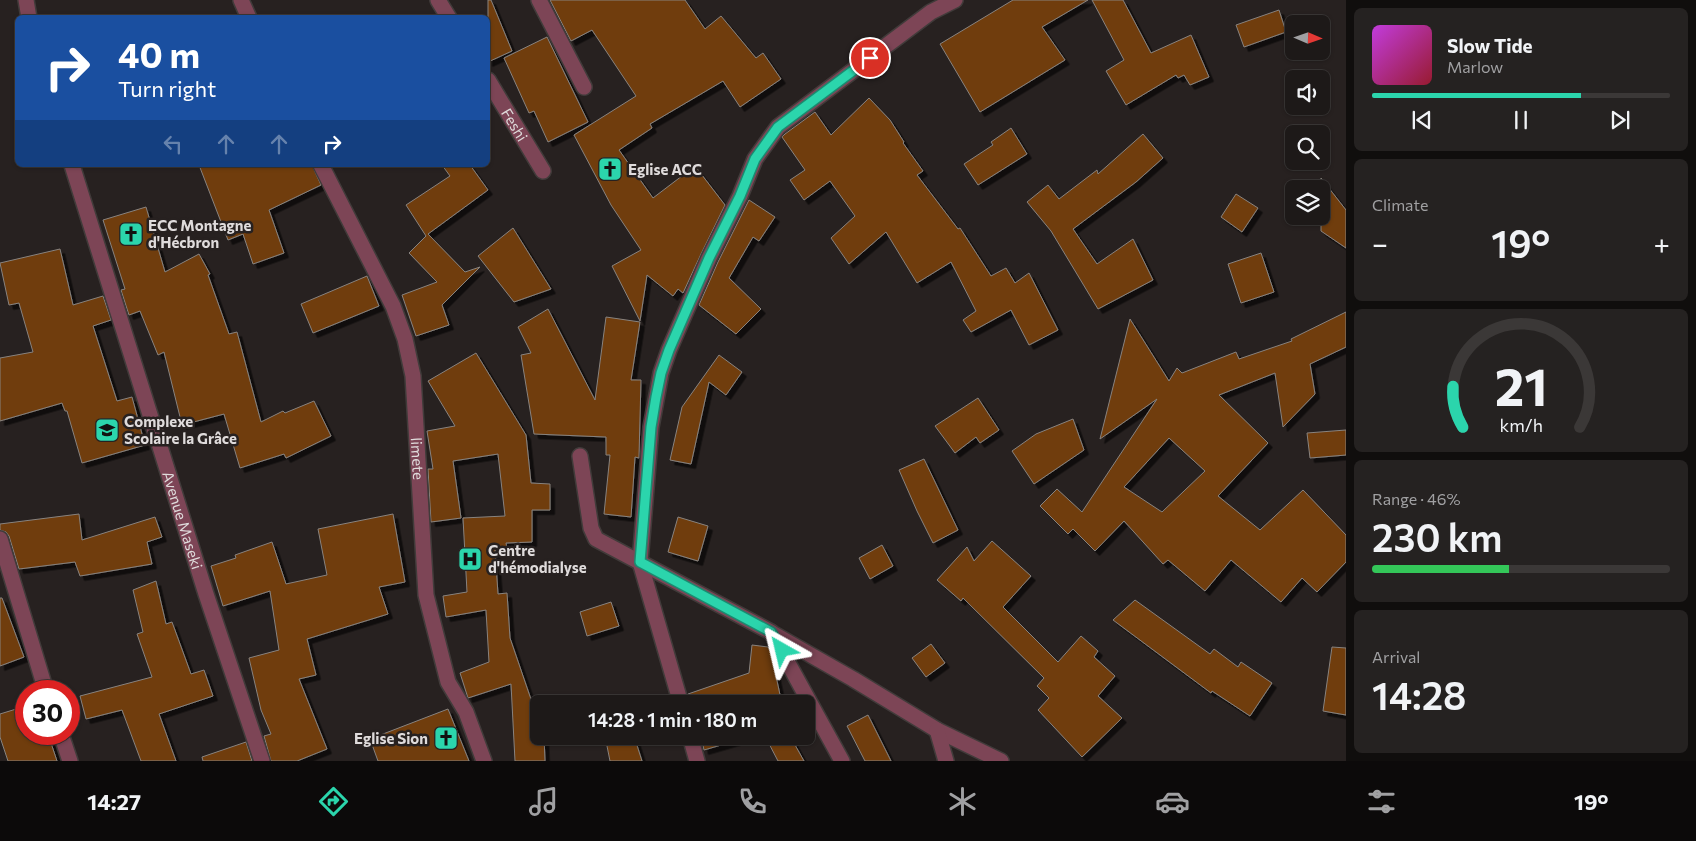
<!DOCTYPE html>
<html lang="en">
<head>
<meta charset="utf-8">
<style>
  body { margin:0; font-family:Commissioner,sans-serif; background:#252221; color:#f1f3f6; height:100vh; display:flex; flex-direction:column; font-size:19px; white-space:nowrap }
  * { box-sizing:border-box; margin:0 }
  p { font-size:16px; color:#a0a0a2 }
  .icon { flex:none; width:28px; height:28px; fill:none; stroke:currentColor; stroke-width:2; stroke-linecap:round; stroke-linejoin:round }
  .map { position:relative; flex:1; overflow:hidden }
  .side { display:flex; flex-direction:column; gap:8px; padding:8px; background:#100e0d; width:350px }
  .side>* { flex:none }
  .top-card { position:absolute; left:15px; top:15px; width:475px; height:152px; border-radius:8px; box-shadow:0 1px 4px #0004,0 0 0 1px #3b3837; background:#1a4fa0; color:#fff; overflow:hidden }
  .needle { width:32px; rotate:92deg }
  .controls { position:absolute; left:1285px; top:15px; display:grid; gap:10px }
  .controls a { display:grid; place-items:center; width:45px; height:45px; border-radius:8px; background:#1d1918; box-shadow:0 1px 4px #0004,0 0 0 1px #3b3837; font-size:25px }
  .speed { position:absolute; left:15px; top:680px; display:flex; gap:10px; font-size:25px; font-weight:700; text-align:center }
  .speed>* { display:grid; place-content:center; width:65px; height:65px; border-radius:50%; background:#1d1918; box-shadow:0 1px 4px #0004,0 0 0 1px #3b3837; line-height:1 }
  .speed .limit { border:8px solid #d22; background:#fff; color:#111 }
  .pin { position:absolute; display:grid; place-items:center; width:42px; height:42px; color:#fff; margin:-21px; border:2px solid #fff; border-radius:50%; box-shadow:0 1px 5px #0007 }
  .me { position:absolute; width:55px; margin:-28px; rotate:323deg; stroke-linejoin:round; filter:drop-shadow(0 0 4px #0008) }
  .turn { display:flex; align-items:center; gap:18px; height:105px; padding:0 20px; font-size:22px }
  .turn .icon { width:65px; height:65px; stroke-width:2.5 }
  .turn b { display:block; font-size:35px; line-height:42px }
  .lanes { display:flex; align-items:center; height:48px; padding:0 20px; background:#0003; justify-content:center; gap:25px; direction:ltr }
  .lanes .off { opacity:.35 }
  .big { font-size:38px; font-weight:600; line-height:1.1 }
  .side .tile { flex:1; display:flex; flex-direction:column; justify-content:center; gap:8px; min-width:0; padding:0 18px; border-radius:8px; background:#252221 }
  .side .dial { align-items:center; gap:0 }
  .dial svg { height:130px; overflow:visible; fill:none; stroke:#3b3837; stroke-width:7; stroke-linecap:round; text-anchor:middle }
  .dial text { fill:#f1f3f6; stroke:none }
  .song { display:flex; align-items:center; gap:15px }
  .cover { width:60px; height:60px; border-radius:8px; background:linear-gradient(135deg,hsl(290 70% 55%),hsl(350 70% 35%)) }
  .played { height:5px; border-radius:2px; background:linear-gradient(90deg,#2bd5ac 70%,#3b3837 70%) }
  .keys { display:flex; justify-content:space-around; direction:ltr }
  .heat { display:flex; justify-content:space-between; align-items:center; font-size:28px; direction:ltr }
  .charge { height:8px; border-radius:4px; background:linear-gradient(90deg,#34c759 46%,#3b3837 0) }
  .trip { position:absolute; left:530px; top:695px; width:285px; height:50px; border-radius:8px; background:#1d1918; box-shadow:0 1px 4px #0004,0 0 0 1px #3b3837; font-weight:600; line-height:50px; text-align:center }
  .tab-bar { display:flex; height:80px; justify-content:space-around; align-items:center; background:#0c0a0a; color:#a0a0a2 }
  .tab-bar .icon { width:35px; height:35px }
  .tab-bar .current { color:#2bd5ac }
  .tab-bar b { font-size:22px; color:#f1f3f6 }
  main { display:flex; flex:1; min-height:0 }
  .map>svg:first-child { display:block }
  .building { fill:#703c0c; stroke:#88837f; fill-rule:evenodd; filter:url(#shadow) }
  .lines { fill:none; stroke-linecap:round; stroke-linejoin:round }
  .minor-casing { stroke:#413b3a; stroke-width:18 }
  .minor { stroke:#7d4556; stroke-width:15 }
  .route-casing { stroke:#1c8a70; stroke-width:12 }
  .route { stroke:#2bd5ac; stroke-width:9 }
  .labels { text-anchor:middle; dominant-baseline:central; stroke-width:5; stroke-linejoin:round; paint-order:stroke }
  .street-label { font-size:15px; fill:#dfdbdb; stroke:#272120 }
  .poi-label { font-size:15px; font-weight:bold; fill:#dfdbdb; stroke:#272120; text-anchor:start }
</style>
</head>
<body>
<main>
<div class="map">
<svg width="1346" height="761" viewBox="0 0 1346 761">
  <defs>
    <filter id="shadow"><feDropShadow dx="4.5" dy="4.5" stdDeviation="0" flood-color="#0009"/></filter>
  </defs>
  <rect width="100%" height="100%" fill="#272120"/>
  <!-- building -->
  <path class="building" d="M488,0h3l21,51 -24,11z
    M550,0h135l20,29 16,-13 35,42 7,-5 18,26 -41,28 -17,-26 -73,43 2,4 -33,22 34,48 42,-32 30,39 -24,49 -18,39 -5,-4 -5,7 -26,-21 -7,46 -28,-55 29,-16 -30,-45 -37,-70 62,-39 -44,-66 -21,11z
    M1013,0h75l-46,27 23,33 -85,52 -40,-68z
    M1092,0h31l28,53 40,-18 18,42 -19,8 -6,-10 -6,3 -2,-3 -50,30 -20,-34 18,-11z
    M1279,10l7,22 -42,15 -8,-22z
    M547,37l41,85 -40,20 -14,-31 -5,2 -25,-55z
    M869,98l21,22 14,22 -1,1 20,28 -6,4 41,54 2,-1 31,48 15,-8 9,15 14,-10 29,57 -29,15 -18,-35 -40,22 -8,-12 13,-9 -25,-49 -34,21 -31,-51 -37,32 -18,-26 24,-22 -25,-35 -26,19 -14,-20 15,-10 -23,-33 3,-3 30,-22 16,23z
    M1011,128l16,26 -49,31 -14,-21 29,-19 -2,-3z
    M1143,134l20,24 -27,24 -63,47 24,35 36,-25 20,41 -55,29 -47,-78 -24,-29 21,-17 11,14 38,-29 1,4z
    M199,165h113l9,20 -52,25 15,43 -31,11 -10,-30 -15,6z
    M442,165h28l18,25 -60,44 37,38 15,-5 -38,38 7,20 -33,11 -14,-41 35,-13 -28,-29 17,-17 -20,-31 44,-29z
    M1321,178l25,32v38l-25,-17z
    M1236,194l22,14 -16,24 -21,-15z
    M749,200l26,17 -16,24 -6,-4 -24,41 32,31 -25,25 -37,-29 19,-43z
    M146,207l19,65 34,-18 11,20 -2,1 21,59 8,-2 24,90 22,-11 2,2 29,-12 17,35 -45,22 -2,-4 -44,14 -16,-54 -42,11 -18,-73 -6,3 -18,-44 -11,4 -8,-25 4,-1 -22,-69z
    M513,228l38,61 -37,13 -36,-46z
    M60,249l13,56 30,-9 8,24 -18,6 24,75 15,-4 13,48 -63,18 -15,-52h-2l-3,-8 -62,18v-63l33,-6 -14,-49 -10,2 -9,-42z
    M1261,253l13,39 -33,11 -13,-39z
    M367,276l12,30 -66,27 -12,-29z
    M548,309l47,91 11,-83 34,5 -9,58h10l-2,76v2l-4,-1 -4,60 -27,-3 6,-59h-4v-18l-72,-3 -13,-79 10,-2 -13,-26z
    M1346,312v35l-36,17 5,30 -32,33 -8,-54 -56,22 49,48 -50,53 42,34 43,-40 43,45v27l-29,30 -15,-14 -21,24 -50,-42 -26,31 -37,-31 -5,4 -39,-43 -29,30 -22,-22 -5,5 -28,-28 17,-17 25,23 75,-113 -57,40 30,-120 39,62 8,-13 5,5 54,-21 3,7 53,-18 -1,-2zM1169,438l36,33 -43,41 -38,-25z
    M476,353l50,82 5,48 19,1v26h-18v32l-26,1 1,6 -12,1 3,44 9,-1 3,45 25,73h4v25h5l1,25h-30l-4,-77 -43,14 -8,-25 29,-11 -3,-52 -40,7 -3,-21 24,-4 -4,-74 42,-2 -7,-62 -45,7 8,57 -30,4 -3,-53h5l-6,-38 28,-5 -27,-45z
    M719,355l23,17 -16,23 -17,-13 -18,82 -21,-4 12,-53z
    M978,398l21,32 -19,13 -4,-6 -21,16 -20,-27z
    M1073,419l11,31 -50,34 -22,-33 24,-17z
    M1346,430v25l-36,3 -3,-25z
    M924,459l34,71 -25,13 -16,-32 -18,-41z
    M79,514l3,26 73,-23 7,20 -15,5 5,22 -72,12 -5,-14 -56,7 -10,-33 -3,-4 -6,-2v-6z
    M393,514l12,68 -26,5 9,27 -81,25 9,36 -17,4 28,70 -30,12h-26l-7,-25 7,-2 -10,-24 -12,-52 30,-8 -9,-59 -47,15 -12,-40 25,-8 -1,-3 37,-13 14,42 41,-9 -9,-46z
    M678,517l30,9 -10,35 -30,-9z
    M992,541l39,35 -28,31 55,55 23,-26 17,15 -4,6 21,19 -17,20 24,22 -40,39 -44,-47 11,-12 -12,-12 7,-8 -81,-80 -2,3 -24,-21 30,-33 7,14z
    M882,545l11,21 -23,13 -11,-21z
    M156,581l10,43 6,-2 19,52 13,-4 9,26 -54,18 17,47h-35l-19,-51 -36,9 -6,-23 72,-19 -15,-43 6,-2 -10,-42z
    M0,598h2l22,59 -24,9z
    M1135,600l75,54 4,-5 24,18 3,-5 31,21 -22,33 -38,-25 -1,2 -98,-73z
    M611,602l8,24 -32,10 -7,-24z
    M931,644l14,19 -19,14 -14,-19z
    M752,645l16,2 7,12 -1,8 8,37h-92l-2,-10 61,-21z
    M1332,647l14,1v67l-23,-4z
    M26,706v28h22l9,27h-49l-8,-24v-23z
    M448,709l21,52h-91l-8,-22z
    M868,715l23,46h-26l-18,-35z
    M628,736h6l8,25h-32l-4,-20z
    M701,736h51l-48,14z
    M765,736h25l14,25h-26z
    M246,742l6,19h-49l-1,-4z"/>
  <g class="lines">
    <!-- minor casing -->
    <g class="minor-casing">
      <g id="minor">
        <path d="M26,0l3,18"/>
        <path d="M241,0l8,18"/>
        <path d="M438,0l11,18"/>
        <path d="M539,0l45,87"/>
        <path id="s1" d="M488,80l55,91"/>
        <path id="s2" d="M72,165l134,429 56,167"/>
        <path id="s3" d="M321,165l72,141 12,33 8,37 13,219 22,87 18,30 18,49"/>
        <path d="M580,456l11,72 5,11 175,93 71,129"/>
        <path d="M0,539l46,152"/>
        <path d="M772,633l81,46 84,51 64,31"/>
        <path d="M681,704l-41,-142 11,-135 10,-54 8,-23 40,-92 31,-62 15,-37 23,-32 153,-115 24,-12"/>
        <path d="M937,730l9,31"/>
        <path d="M61,734l9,27"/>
        <path d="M690,736l7,25"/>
      </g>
    </g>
    <!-- minor -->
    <use href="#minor" class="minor"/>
  </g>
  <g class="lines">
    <!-- route casing -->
    <g class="route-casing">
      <path id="route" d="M782,650l-11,-18 -131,-70 11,-135 5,-30 5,-24 8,-23 40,-92 31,-62 15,-37 23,-32 92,-69"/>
    </g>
    <!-- route -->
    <use href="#route" class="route"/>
  </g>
  <!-- icons -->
  <defs>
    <g id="church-square" transform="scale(1.25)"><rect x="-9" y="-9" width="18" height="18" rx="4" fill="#2bd5ac" stroke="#272120"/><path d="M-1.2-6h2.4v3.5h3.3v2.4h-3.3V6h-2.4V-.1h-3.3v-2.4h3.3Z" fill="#111"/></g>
    <g id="school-square" transform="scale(1.25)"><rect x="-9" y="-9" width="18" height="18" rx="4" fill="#2bd5ac" stroke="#272120"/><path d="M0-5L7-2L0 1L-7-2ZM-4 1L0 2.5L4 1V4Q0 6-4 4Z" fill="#111"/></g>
    <g id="hospital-square" transform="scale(1.25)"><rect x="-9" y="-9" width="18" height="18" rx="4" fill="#2bd5ac" stroke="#272120"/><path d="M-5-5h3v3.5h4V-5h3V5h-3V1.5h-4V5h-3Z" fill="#111"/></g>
  </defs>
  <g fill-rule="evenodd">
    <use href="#church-square" x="610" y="169"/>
    <use href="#church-square" x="131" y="234"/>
    <use href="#school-square" x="107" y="430"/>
    <use href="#hospital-square" x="470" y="559"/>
    <use href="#church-square" x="446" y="738"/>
  </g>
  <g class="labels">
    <!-- street labels -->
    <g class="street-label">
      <text stroke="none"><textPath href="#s1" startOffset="52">Feshi</textPath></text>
      <text stroke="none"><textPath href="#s3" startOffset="314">limete</textPath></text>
      <text stroke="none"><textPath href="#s2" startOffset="372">Avenue Maseki</textPath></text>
    </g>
    <!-- poi labels -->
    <g class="poi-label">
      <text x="628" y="169">Eglise ACC</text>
      <text x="148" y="225">ECC Montagne<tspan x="148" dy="17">d'Hécbron</tspan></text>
      <text x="124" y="421">Complexe<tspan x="124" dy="17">Scolaire la Grâce</tspan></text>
      <text x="488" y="550">Centre<tspan x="488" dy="17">d'hémodialyse</tspan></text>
      <text x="428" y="738" text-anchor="end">Eglise Sion</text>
    </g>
  </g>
</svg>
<div class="controls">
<a><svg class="needle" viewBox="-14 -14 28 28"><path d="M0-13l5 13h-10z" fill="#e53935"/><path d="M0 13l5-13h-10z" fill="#a0a0a2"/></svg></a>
<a><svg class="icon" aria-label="sound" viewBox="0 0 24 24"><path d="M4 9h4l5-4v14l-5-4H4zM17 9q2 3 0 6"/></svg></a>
<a><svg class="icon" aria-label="search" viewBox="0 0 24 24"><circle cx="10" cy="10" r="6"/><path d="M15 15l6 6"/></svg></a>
<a><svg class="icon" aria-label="layers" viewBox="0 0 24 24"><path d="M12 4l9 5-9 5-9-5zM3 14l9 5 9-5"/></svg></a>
</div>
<div class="speed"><div class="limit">30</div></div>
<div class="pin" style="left:870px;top:58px;background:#d93025"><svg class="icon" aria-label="arrive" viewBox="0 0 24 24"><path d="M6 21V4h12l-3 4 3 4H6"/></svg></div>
<svg class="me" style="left:782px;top:650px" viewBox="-20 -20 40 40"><path d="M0-17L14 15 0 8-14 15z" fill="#2bd5ac" stroke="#fff" stroke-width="4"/></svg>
<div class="trip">14:28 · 1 min · 180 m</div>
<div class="top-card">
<div class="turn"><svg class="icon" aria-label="right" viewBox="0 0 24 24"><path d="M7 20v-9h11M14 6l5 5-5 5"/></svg><div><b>40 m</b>Turn right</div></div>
<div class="lanes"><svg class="icon off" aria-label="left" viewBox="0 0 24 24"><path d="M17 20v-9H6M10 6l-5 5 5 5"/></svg><svg class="icon off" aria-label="ahead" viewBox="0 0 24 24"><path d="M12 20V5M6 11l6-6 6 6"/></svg><svg class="icon off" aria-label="ahead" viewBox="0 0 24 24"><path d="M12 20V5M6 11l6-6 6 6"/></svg><svg class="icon" aria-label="right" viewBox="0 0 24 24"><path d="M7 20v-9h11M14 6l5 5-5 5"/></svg></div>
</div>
</div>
<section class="side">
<div class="tile">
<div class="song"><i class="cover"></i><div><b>Slow Tide</b><p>Marlow</p></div></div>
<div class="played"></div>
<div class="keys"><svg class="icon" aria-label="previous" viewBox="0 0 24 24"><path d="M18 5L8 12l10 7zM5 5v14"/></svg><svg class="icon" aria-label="pause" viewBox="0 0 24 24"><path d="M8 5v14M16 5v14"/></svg><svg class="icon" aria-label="next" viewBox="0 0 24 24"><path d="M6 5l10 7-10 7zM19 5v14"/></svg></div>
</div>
<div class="tile"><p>Climate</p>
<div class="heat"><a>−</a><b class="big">19°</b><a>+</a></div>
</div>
<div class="tile dial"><svg viewBox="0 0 100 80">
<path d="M14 69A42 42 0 1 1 86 69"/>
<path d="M14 69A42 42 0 0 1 8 44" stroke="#2bd5ac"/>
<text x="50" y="56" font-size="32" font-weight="700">21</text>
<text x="50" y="72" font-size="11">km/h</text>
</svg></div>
<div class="tile"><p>Range · 46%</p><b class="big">230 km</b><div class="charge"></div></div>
<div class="tile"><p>Arrival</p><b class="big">14:28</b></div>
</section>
</main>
<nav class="tab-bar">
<b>14:27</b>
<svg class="icon current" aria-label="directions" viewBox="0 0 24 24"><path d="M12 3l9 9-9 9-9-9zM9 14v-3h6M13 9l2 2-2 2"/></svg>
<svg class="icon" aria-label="music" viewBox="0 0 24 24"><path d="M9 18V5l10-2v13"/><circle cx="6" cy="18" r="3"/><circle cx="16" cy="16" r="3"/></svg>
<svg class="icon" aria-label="phone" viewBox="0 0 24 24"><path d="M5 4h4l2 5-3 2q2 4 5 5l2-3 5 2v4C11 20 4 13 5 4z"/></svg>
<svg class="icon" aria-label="climate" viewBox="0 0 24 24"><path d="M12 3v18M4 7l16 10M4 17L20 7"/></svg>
<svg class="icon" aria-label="car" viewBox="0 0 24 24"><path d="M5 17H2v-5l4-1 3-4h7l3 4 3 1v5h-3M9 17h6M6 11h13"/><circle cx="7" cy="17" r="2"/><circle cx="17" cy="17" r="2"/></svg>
<svg class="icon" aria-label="filters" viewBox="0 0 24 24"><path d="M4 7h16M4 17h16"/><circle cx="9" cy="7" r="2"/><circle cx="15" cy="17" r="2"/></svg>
<b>19°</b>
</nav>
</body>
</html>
